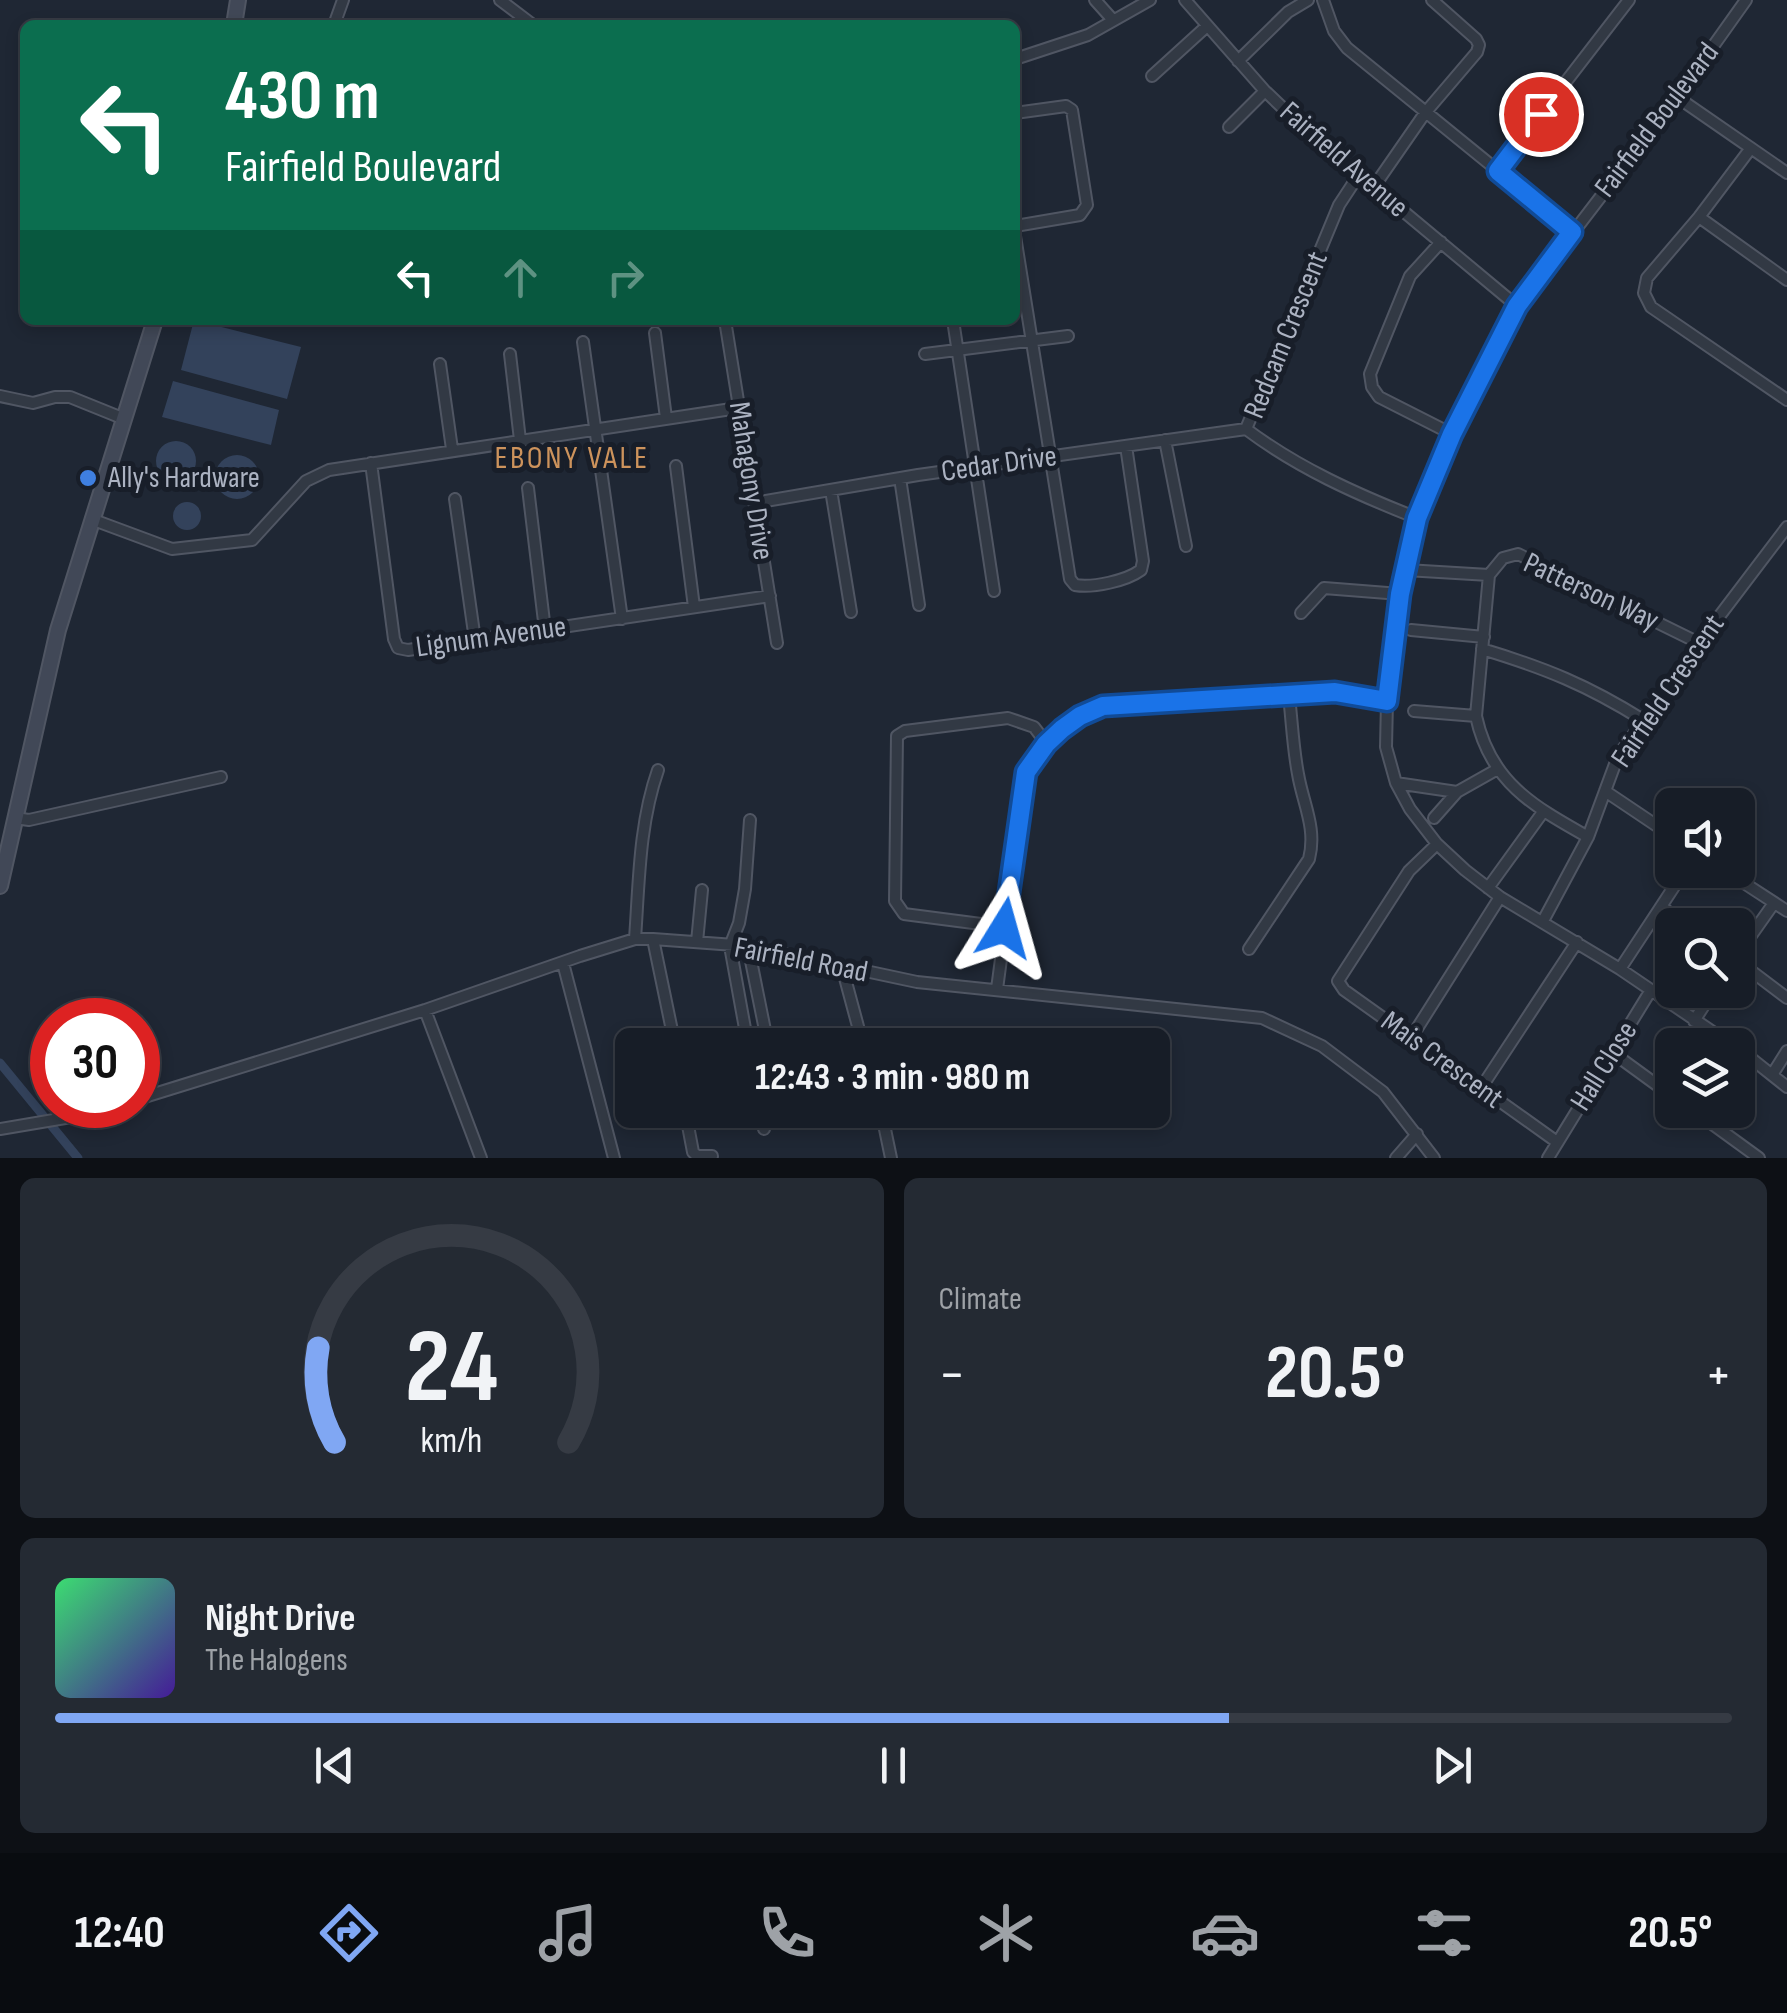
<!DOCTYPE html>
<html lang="en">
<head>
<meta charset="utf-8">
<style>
  body { margin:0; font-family:"Sofia Sans Condensed",sans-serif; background:#242a33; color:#f1f3f6; height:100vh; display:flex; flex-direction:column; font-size:38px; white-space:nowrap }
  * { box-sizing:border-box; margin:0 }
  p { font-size:32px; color:#9ea2a7 }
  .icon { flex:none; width:55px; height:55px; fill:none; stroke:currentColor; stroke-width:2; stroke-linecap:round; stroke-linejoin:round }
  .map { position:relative; height:1158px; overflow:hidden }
  .side { display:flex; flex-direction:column; gap:20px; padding:20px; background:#0d1015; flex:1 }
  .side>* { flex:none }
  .banner { position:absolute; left:20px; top:20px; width:1000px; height:305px; border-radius:15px; box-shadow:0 5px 15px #0003,0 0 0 2px #363b44; background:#0b6e4f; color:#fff; overflow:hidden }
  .fabs { position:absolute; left:1655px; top:788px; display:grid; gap:20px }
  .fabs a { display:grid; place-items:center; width:100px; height:100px; border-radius:15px; background:#171d27; box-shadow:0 5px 15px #0003,0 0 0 2px #363b44; font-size:50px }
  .speed { position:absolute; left:30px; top:998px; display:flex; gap:20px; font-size:50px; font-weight:700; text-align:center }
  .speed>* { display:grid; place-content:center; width:130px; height:130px; border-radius:50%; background:#171d27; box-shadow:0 5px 15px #0003,0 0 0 2px #363b44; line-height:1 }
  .speed .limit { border:15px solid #d22; background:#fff; color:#111 }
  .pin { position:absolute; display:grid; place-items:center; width:85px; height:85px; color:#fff; margin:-42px; border:5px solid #fff; border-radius:50%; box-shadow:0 2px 10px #0007 }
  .me { position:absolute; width:110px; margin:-55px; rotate:8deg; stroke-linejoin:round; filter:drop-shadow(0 0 8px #0008) }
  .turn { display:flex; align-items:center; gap:35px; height:210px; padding:0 40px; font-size:45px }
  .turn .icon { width:130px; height:130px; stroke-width:2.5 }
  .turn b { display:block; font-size:70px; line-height:85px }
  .lanes { display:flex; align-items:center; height:95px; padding:0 40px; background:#0003; justify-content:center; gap:50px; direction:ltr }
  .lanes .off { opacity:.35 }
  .big { font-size:75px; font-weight:700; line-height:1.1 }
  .side .widget { flex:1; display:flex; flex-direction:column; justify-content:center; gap:15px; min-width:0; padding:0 35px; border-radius:15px; background:#242a33 }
  .side .dial { align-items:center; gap:0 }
  .dial svg { height:260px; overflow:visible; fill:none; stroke:#363b44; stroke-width:7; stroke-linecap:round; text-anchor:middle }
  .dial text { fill:#f1f3f6; stroke:none }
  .song { display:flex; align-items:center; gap:30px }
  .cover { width:120px; height:120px; border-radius:15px; background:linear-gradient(135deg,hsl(140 70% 55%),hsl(260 70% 35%)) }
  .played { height:10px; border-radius:5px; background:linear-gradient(90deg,#80a7f3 70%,#363b44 70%) }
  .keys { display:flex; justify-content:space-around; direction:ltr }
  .heat { display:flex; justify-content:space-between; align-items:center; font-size:55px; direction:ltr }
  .side .tiles { flex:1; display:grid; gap:20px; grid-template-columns:1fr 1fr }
  .widget:last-child { grid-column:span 2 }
  .trip { position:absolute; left:615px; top:1028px; width:555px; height:100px; border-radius:15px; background:#171d27; box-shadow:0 5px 15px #0003,0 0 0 2px #363b44; font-weight:700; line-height:100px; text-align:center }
  .tab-bar { display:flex; height:160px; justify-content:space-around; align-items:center; background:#090c10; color:#9ea2a7 }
  .tab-bar .icon { width:70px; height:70px }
  .tab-bar .on { color:#80a7f3 }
  .tab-bar b { font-size:45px; color:#f1f3f6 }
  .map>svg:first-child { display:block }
  .water { fill:#33425b }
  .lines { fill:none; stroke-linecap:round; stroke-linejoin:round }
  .canal { stroke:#33425b; stroke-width:9 }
  .minor-casing { stroke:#505663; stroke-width:14 }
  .secondary-casing { stroke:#505663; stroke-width:18 }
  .minor { stroke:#323944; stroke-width:10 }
  .secondary { stroke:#414857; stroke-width:14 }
  .route-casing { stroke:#114b97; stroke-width:25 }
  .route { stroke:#1a73e8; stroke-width:18 }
  .shop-dot { fill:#3f7fe0; stroke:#181e29; stroke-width:4 }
  .labels { text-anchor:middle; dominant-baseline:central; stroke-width:10; stroke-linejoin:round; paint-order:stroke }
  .street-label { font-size:30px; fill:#acb3c2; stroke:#181e29 }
  .poi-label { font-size:30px; fill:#acb3c2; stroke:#181e29; text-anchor:start }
  .neighbourhood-label { font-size:32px; letter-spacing:2.5px; fill:#cd935c; stroke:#181e29 }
</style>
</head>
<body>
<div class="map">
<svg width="1787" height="1158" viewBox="0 0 1787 1158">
  <rect width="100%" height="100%" fill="#1f2734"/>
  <!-- water -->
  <path class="water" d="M194,320l107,27 -14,52 -106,-29z
    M173,381l106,29 -8,35 -109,-28z
    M156 461a20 20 0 1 1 40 0a20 20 0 1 1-40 0Z
    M215 477a22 22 0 1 1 44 0a22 22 0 1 1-44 0Z
    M173 516a14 14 0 1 1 28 0a14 14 0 1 1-28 0Z"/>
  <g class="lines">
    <!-- canal -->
    <path class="canal" d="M0,1063l78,95"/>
    <!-- minor casing -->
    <g class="minor-casing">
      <path id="minor" d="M500,0l33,25
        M1095,0l17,19
        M1185,0l80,91 42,40 210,175
        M1323,0l11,31 13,17 225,183
        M334,25l9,-25
        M1015,59l73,-24 62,-35
        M1238,61l50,-49 20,-12
        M1152,76l55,-50
        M1677,97l110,76
        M1015,113l51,-7 6,4 15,95 -7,10 -65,11
        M1229,127l36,-36
        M1751,148l-52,69 -52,61 -3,15 7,14 136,93
        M1497,171l132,-171
        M1373,188l52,-75 52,-61 2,-7 -3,-6 -44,-39
        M1699,217l88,63
        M1015,236l55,343 5,6c18,3 51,-4 66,-15l2,-9 -17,-115
        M1441,242l-31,34 -40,98 2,13 7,10 73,37
        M725,320l52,323
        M953,320l41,271
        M655,333l11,85
        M583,342l39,277
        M510,354l10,86
        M925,354l143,-18
        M440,364l12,85
        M0,396l33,7 22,-6h15l52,21
        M1246,429l93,-224 19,-29
        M1246,429c52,39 110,65 171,89
        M1165,440l21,106
        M371,463l23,176 4,9 10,2 362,-54
        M676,466l18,141
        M900,478l19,127
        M528,488l17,142
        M831,490l20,122
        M455,499l20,141
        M754,503l164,-28 328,-46
        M91,519l81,30 80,-9 54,-59 23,-11 409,-62
        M1406,570l83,5
        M1489,575l-13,141c14,66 57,90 112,121
        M1489,575l14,-17 15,-4 181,89
        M1301,613l23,-25 76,6
        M1411,630l73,7
        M1482,649c63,19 105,36 161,71
        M1414,711l62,5
        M1396,783l61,9
        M1605,791l67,45
        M15,818l14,2 192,-43
        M1434,818l23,-26 39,-22
        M1437,844l-28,27 -71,110 6,9 213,152
        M1724,870l63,41
        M1488,888l55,-76
        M1662,907l23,18
        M1543,921l45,-84 30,-81 81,-113 88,-116
        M1004,927l-100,-13 -9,-13 2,-165 8,-5 103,-13 26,9 13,17
        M635,939c4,-56 4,-115 23,-169
        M653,939l22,106
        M697,942l5,-52
        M748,946l20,99
        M1249,949l60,-90c8,-31 -6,-55 -11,-85 -5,-26 -6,-52 -9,-78
        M1738,954l36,-51
        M1738,961l49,37
        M563,963l51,195
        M842,967l21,78
        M1620,969l65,-99
        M997,989l29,-217c22,-30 42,-51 77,-66l232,-14 52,9
        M425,1010l56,148
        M1694,1021l20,-31
        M1411,1038l89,-141
        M748,1045l-18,-99 9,-23 6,-34 5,-69
        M1732,1045l-112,-76 -120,-72 -35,-27 -28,-26 -27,-35 -14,-26 -10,-36 1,-46 13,-107 17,-76 35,-84 65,-128 160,-209 69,-97
        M1738,1048l49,39
        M1613,1053l59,43
        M1772,1075l15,-24
        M1481,1088l96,-146
        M138,1099l287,-89 155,-54 55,-17h18l95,7 169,36 345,36 60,28 61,46 51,66
        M685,1110l8,42 4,4h15
        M760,1110l4,19
        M881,1110l10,48
        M1693,1110l66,48
        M0,1129l89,-15 28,-9
        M1396,1158l21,-24
        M1548,1158l103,-168"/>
    </g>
    <!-- secondary casing -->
    <g class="secondary-casing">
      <path id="secondary" d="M234,25l4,-25
        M0,886l58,-256 97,-310"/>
    </g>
    <!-- minor -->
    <use href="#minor" class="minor"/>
    <!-- secondary -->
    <use href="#secondary" class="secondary"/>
  </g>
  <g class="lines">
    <!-- route casing -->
    <g class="route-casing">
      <path id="route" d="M1004,928l22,-156 20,-28 16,-15 18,-13 23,-10 232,-14 52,9 13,-107 17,-76 35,-84 65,-128 55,-74 -74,-61 43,-57"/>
    </g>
    <!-- route -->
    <use href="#route" class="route"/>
  </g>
  <!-- markers -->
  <circle class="shop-dot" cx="88" cy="478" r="10"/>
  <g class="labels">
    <!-- street labels -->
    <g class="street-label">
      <text transform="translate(1657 120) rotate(-53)">Fairfield Boulevard</text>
      <text transform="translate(1344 160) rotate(41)">Fairfield Avenue</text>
      <text transform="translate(1286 335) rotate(-68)">Redcam Crescent</text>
      <text transform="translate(999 464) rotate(-8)">Cedar Drive</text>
      <text transform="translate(751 481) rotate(81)">Mahagony Drive</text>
      <text transform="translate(1591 592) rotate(25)">Patterson Way</text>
      <text transform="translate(491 637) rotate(-8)">Lignum Avenue</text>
      <text transform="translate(1668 691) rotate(-56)">Fairfield Crescent</text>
      <text transform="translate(801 960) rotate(11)">Fairfield Road</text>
      <text transform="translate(1442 1060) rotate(36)">Mais Crescent</text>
      <text transform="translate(1604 1066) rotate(-58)">Hall Close</text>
    </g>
    <!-- poi labels -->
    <g class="poi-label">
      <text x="108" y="478">Ally's Hardware</text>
    </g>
    <!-- neighbourhood labels -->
    <g class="neighbourhood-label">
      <text x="572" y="458">EBONY VALE</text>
    </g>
  </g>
</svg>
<div class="fabs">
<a><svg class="icon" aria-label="sound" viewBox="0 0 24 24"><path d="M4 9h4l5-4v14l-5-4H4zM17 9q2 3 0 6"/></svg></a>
<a><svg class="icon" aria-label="search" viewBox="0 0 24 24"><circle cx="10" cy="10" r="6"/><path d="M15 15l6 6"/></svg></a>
<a><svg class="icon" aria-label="layers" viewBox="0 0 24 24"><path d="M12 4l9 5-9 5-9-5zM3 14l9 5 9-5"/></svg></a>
</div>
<div class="speed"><div class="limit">30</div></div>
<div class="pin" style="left:1541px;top:114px;background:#d93025"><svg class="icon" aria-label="arrive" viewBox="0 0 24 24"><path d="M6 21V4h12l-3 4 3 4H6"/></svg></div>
<svg class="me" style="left:1004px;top:928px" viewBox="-20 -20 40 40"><path d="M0-17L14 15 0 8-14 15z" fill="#1a73e8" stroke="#fff" stroke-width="4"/></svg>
<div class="trip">12:43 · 3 min · 980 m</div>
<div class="banner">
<div class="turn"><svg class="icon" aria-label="left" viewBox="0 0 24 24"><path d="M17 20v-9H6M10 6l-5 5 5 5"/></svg><div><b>430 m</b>Fairfield Boulevard</div></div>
<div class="lanes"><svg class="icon" aria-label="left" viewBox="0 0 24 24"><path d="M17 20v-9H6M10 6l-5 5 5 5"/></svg><svg class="icon off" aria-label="ahead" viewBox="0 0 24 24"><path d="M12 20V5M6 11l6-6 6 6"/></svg><svg class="icon off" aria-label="right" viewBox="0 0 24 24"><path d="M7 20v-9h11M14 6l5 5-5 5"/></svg></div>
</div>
</div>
<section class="side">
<div class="tiles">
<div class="widget dial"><svg viewBox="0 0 100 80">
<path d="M14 69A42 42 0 1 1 86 69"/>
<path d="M14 69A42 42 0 0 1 9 40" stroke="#80a7f3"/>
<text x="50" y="56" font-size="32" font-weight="700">24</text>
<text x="50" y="72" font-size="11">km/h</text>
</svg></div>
<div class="widget"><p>Climate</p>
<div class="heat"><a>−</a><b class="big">20.5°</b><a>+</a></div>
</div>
<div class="widget">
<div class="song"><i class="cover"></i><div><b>Night Drive</b><p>The Halogens</p></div></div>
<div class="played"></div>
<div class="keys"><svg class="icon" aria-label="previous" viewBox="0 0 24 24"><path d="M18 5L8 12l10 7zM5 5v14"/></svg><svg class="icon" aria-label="pause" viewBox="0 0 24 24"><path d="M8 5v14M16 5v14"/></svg><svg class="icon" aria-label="next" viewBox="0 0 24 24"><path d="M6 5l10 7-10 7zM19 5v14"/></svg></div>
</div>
</div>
</section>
<nav class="tab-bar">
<b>12:40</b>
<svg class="icon on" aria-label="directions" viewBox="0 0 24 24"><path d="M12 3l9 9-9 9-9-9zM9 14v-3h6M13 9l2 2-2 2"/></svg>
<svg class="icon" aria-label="music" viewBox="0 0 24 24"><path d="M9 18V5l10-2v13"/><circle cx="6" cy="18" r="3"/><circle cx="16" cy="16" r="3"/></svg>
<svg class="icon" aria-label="phone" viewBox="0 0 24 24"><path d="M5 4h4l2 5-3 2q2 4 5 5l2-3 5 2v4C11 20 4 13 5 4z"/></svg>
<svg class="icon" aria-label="climate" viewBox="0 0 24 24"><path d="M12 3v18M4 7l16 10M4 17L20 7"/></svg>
<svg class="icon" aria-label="car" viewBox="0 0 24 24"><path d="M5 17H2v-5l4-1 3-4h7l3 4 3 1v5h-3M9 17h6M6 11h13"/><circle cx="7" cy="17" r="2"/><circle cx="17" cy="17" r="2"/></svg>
<svg class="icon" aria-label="filters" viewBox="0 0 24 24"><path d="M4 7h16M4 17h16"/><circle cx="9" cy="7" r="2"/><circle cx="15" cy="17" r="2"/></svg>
<b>20.5°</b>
</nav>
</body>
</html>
